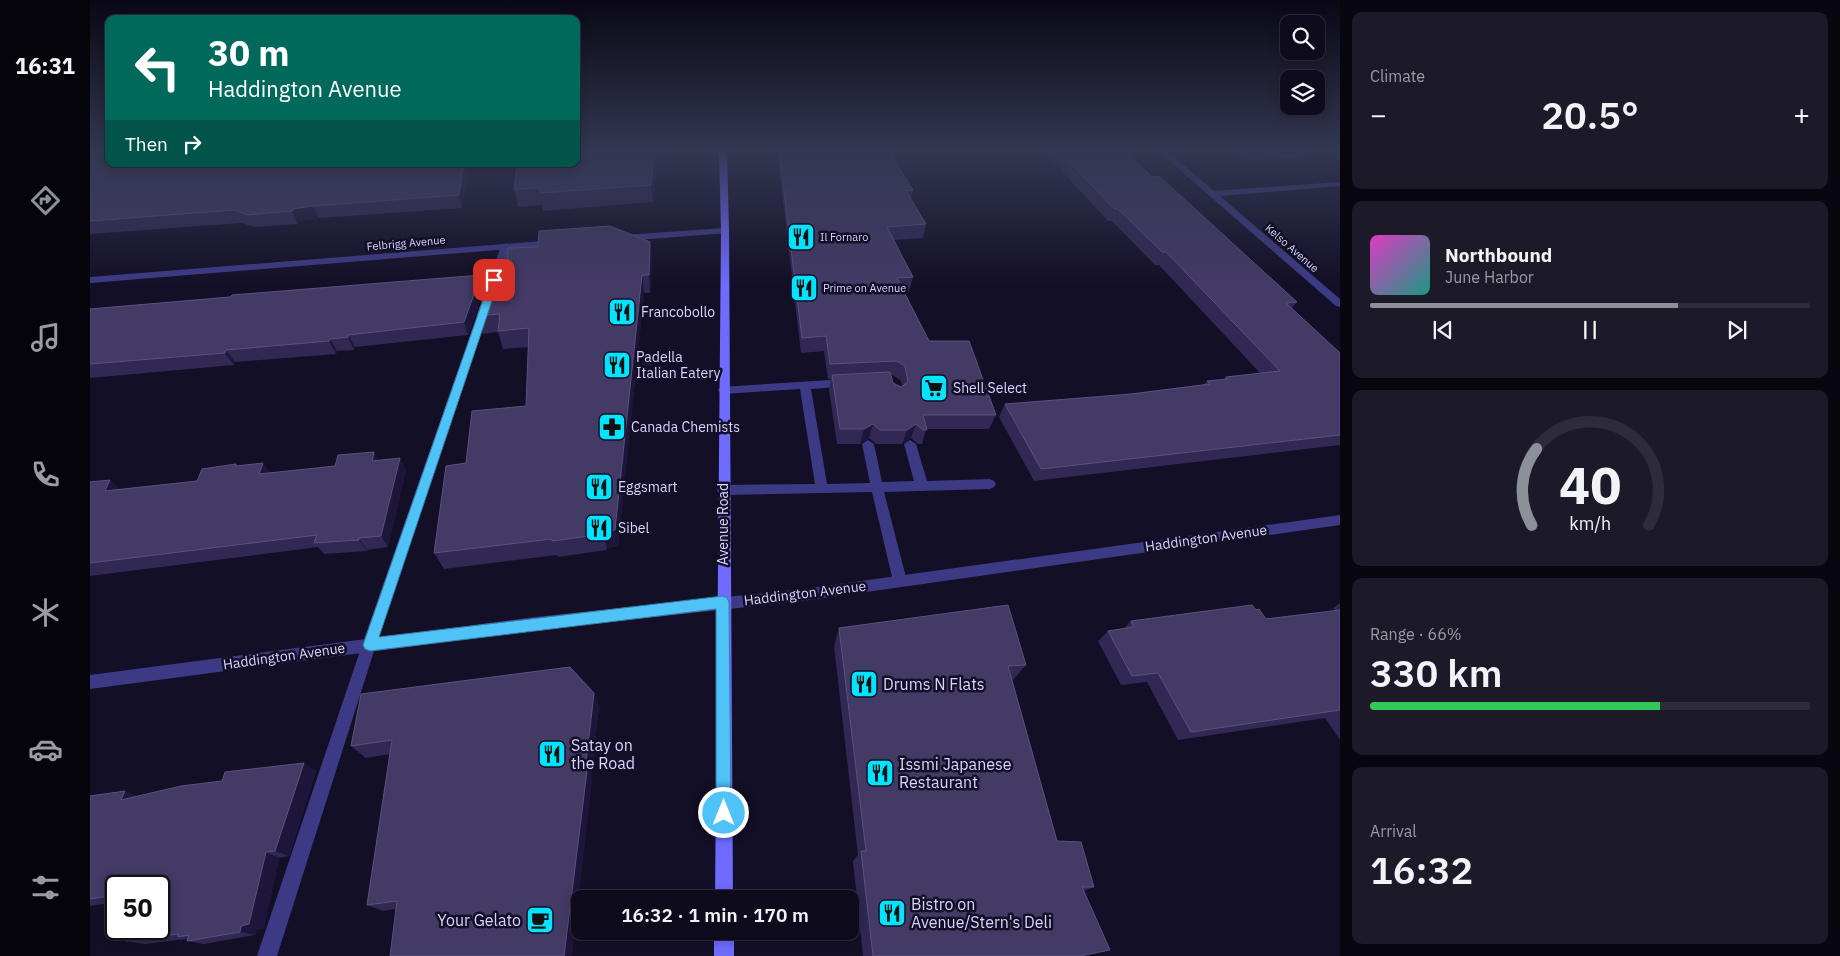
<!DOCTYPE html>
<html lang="en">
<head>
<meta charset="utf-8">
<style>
  body { margin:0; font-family:"IBM Plex Sans",sans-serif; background:#1c1929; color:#f1f3f6; height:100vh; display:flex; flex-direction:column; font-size:19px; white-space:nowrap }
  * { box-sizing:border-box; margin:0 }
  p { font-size:16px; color:#9b9ba3 }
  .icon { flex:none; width:28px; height:28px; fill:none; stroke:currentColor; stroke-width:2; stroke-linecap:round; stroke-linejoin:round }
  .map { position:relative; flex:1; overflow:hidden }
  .details { display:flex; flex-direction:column; gap:12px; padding:12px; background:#08060f; width:500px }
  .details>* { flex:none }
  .banner { position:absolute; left:15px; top:15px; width:475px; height:152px; border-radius:10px; box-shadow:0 2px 12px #0003,0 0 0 1px #2e2b3b; background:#00695c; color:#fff; overflow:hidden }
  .tools { position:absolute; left:1190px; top:15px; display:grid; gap:10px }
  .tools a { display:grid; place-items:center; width:45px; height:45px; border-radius:10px; background:#0e0b1c; box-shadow:0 2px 12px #0003,0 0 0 1px #2e2b3b; font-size:25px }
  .speed { position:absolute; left:15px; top:875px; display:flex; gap:10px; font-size:25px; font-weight:700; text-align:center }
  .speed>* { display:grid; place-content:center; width:65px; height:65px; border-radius:50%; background:#0e0b1c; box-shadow:0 2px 12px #0003,0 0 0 1px #2e2b3b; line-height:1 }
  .speed .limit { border:2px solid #111; border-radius:8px; background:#fff; color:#111 }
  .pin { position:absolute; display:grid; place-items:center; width:42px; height:42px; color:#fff; margin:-21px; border-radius:10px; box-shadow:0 2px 8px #0006 }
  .me { position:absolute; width:55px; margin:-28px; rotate:0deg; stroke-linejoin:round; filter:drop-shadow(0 0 4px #0008) }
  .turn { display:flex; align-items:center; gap:18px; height:105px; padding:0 20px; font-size:22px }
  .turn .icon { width:65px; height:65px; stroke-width:2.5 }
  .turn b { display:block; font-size:35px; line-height:42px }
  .then { display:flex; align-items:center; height:48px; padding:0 20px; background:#0003; gap:10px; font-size:19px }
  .big { font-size:38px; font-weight:600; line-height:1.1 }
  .details .widget { flex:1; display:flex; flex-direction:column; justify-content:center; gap:8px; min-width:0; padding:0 18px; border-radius:10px; background:#1c1929 }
  .details .dial { align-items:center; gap:0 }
  .dial svg { height:130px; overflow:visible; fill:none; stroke:#2e2b3b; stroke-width:7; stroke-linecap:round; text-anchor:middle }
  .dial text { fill:#f1f3f6; stroke:none }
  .song { display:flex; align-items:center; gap:15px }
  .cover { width:60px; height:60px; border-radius:8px; background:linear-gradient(135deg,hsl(310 70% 55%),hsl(170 70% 35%)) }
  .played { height:5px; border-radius:2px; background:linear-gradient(90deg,#8c9099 70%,#2e2b3b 70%) }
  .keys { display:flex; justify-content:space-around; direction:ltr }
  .heat { display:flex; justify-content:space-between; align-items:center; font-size:28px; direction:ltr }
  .charge { height:8px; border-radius:4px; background:linear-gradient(90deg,#34c759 66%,#2e2b3b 0) }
  .trip { position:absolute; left:481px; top:890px; width:288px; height:50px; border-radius:10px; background:#0e0b1c; box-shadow:0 2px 12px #0003,0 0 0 1px #2e2b3b; font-weight:600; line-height:50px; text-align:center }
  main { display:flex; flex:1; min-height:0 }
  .tabs { display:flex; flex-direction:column; width:90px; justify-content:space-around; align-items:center; background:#06040b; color:#9b9ba3 }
  .tabs .icon { width:35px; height:35px }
  .tabs .on { color:#8c9099 }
  .tabs b { font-size:22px; color:#f1f3f6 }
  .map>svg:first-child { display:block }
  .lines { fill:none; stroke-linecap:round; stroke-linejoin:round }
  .service { fill:#3d3a85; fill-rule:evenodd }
  .minor { fill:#3d3a85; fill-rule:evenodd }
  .secondary { fill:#6f6bff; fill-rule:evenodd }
  .wall { fill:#312854; fill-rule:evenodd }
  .shaded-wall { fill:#1d163a }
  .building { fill:#433a66; stroke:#5a527e }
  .route { fill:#4fc3f7; stroke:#337fa1 }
  .labels { text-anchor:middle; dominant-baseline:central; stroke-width:5; stroke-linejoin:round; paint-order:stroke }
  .far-poi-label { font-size:11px; fill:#d9d4ff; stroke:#130f26; text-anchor:start }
  .far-street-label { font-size:11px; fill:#d9d4ff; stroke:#130f26 }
  .poi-label { font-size:14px; fill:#d9d4ff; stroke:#130f26; text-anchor:start }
  .street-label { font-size:14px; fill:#d9d4ff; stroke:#130f26 }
  .near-poi-label { font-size:16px; fill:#d9d4ff; stroke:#130f26; text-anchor:start }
</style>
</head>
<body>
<main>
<nav class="tabs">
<b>16:31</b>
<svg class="icon on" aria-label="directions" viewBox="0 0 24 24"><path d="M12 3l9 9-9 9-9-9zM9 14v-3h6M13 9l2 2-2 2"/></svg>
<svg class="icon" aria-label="music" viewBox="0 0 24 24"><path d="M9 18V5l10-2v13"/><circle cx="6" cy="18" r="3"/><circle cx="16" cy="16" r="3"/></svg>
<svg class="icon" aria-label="phone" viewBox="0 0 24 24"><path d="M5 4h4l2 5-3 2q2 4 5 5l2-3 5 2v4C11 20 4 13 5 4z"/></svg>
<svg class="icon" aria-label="climate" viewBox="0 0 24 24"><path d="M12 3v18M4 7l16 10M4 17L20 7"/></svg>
<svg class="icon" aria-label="car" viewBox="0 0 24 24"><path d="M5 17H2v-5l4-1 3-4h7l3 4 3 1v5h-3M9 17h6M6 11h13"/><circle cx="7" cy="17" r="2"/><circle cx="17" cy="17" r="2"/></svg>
<svg class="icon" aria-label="filters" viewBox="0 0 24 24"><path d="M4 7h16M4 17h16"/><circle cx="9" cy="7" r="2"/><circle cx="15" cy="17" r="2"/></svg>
</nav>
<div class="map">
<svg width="1250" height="956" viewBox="0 0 1250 956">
  <rect width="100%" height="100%" fill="#130f26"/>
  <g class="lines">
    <!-- service -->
    <path class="service" d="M416,243l5,3 -13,37 -2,2h-6l-2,-2 13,-37z
      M395,304l5,3 -114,338 -99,311h-20l105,-311 118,-338z
      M756,379l4,1 2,3 -2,3 -39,3 16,95 43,-1 -8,-39 6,-4 6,4 8,38 32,-1 -10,-37 6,-4 6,4 11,37 63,-2 4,2 2,3 -2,3 -4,2 -106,3 23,89 -2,4 -5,2 -5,-2 -2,-4 -21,-89 -149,3 -4,-1 -2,-4 2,-4 4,-1 92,-1 -15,-95 -76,5 -4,-1 -2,-3 2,-3z"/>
    <!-- minor -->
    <path class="minor" d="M1067,150h9l48,41 126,-9v4l-120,10 120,103v8l-4,-1z
      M635,228l3,1v4l-105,8 -5,-3 5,-3z
      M465,240l5,3 -2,2 -468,38v-6z
      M1250,515v10l-537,76 -268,29 -445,59v-14l445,-58 268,-28z"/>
    <!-- secondary -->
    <path class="secondary" d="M629,150h8l2,81 4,668h-18l6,-668z
      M624,931h20v25h-20z"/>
  </g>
  <!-- wall -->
  <path class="wall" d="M0,150l19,14h361l-8,44 -143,10 -20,3 -1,3 -43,3 -14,-4 -151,11z
    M687,150h115l3,6 -1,4 19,30 -2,9 15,25 -3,14 -29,2 19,37 -4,14 -5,1 25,49 67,74 -7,14h-63l-4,15h-4l-7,-6 -9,6h-26l-7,-6 -9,6h-23l-8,-54 2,-11h-3l-4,-28 -23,2zM801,375h2l8,6 1,6h-1l-8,-4z
    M951,150h83l28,27 145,125 -6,7 49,44v92l-306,36 -35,-64 6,-13 126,-10 73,-9 3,-4 17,-2 2,-2 34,-4 -101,-108h-4l-43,-44h-4l-59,-64z
    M1142,150h74l-5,7 -55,4z
    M569,165l-3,9 -3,28 -110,9 -1,-6 -24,2 -4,-18z
    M560,242l2,18 -2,33h-6l-26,253 -11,2v2l-49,7 -1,-2 -113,14 -10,-16 32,-90 60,-57 2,-59 -25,2 -5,-17 -15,2 -6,-18 30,-48z
    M391,275l4,12 -17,48 -113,12 -1,3 -17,1 -1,3 -101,8 -1,3 -144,13v-69z
    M284,452l4,8 28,10 -18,77 -21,3v1l-43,3 -6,-7 -228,29v-94l20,-2 10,9 77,-8 39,-17 1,2 34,7 64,-7z
    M1250,603v137l-15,-22 -147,22 -31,-58 -26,3 -23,-44 10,-10 16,-3 7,-7 125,-11 10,9 69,-8 -2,-3z
    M749,628l187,37 -14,16 45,160 37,46 -10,4 26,59 -26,6h-221l-10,-95 5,-6 -24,-209z
    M504,693l5,13 -8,73 1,3 -196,127 -13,2 -16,-6 23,-151 -24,4 -15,-12z
    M226,771l-27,85 -10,2 -15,70 -8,2 -1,5 -51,9 -17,-3v-2l-42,5 -19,-3 1,-3 -19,-3 8,-23 43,17 -43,-43v16l-26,4v-110l35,-5 12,5z"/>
  <!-- shaded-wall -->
  <path class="shaded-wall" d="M568,150h3l-2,15 -3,9 -3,28 -2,-17 3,-28z
    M374,164h6l-8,44 -3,-13z
    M223,206l6,12 -20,3 -1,3 -6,-13 1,-2z
    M560,242l2,18 -2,33 -1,-18z
    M391,275l4,12 -17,48 -4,-13z
    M552,275l2,18 -26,253 -11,2 -4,-16z
    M258,335l7,12 -1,3 -6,-13z
    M240,339l7,12 -1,3 -7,-13z
    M136,350l9,12 -1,3 -9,-12z
    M783,424l-4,14 -9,6 4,-15z
    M826,424l-5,14 -9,6 5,-14z
    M284,452l7,12 -9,-3z
    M310,458l6,12 -18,77 -7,-11z
    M173,463l9,12 -13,-1z
    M20,480l13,12 -18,-1z
    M269,538l8,12v1l-8,-11z
    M504,693l5,13 -8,73 1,3 -20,174h-8z
    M214,763l12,8 -27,85 -14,-5z
    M35,791l17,7 -21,2z
    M176,852l13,6 -15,70 -8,2 -1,5 -15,-3z"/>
  <!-- building -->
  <path class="building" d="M0,150h19v14h355l-5,31 -146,11 -20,3 -1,2 -44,4 -14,-5 -144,11z
    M486,150h82l-4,7 -3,28 -111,8v-5l-26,1 3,-25h59z
    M689,150h113l3,6h-3l21,34 -7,1 20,33 -39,3 26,50 -16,1 32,63h40l27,74h-73l4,15h-4l-7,-6 -9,6h-27l-7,-6 -9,5h-24l-8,-54 58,-3 3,11 8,4 7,-5 -3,-16 -8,-5 -67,3 -4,-28 -24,2z
    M968,150h66l28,27 7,-1 138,126 -11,1 54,50v82l-299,34 -36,-65 126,-10 79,-10 -3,-3 20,-2 -1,-2 54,-6 -114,-119h-4l-44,-43h-4z
    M520,226l40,16 -1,33h-7l-27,255 -12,2 1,2 -52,7v-2l-118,14 12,-87 20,-3 6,-52 54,-5 3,-78 -31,3 2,-17 -23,2 17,-48h13l1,-20 30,-1 1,-16z
    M391,275l-17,47 -116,13v2l-18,2 -1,2 -103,9 -1,3 -135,11v-55l140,-12 2,-2z
    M284,452l-2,9 28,-3 -19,78 -22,2v2l-45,3 3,-8 -227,28v-81l20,-2 -5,11 92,-10 5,-12 34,-5v2l27,-3 -4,11 76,-8 3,-11z
    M918,605l18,60 -18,1 49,175 24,1 13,45h-12l28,63 -31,6h-206l-12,-105h5l-27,-223z
    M1162,605l4,5 3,-1 7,10 74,-9v100l-149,22 -33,-59 -26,3 -24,-45 26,-4 -3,-6z
    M480,667l24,26 -9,78h2l-23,185h-174l7,-55 -30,4 25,-165 -41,6 10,-52z
    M214,763l-29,88 -9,1 -17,72 -8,2 -1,6 -53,9 2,-6 -11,2v-3l-52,7 2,-9 -20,3 8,-23v17h43v-43h-43v9l-26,4v-103l35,-5 -4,9 60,-14 41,-5 3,-9z"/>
  <!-- sky -->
  <linearGradient id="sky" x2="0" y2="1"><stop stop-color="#0a0815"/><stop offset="0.53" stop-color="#333752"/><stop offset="1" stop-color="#333752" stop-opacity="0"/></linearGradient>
  <rect width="1250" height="284" fill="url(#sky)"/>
  <!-- route -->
  <path class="route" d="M404,277l5,3 -120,357 344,-41 4,2 2,4 2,211 -2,6 -5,2 -6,-2 -2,-6v-204l-346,42 -5,-2 -2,-4 127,-365z"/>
  <!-- icons -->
  <defs>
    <g id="restaurant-square" transform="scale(1.4375)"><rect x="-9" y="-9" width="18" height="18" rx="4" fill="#00e5ff" stroke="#130f26"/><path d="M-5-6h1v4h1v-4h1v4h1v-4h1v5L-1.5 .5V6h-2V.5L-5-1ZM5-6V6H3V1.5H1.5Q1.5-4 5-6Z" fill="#111"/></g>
    <g id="supermarket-square" transform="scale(1.4375)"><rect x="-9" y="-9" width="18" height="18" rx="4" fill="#00e5ff" stroke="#130f26"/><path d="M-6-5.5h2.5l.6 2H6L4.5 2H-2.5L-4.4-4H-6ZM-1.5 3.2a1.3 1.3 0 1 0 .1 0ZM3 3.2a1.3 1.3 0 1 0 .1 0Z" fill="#111"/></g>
    <g id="pharmacy-square" transform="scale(1.4375)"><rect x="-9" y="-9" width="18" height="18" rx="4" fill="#00e5ff" stroke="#130f26"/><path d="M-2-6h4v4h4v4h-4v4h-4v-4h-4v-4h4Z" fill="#111"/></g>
    <g id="cafe-square" transform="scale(1.4375)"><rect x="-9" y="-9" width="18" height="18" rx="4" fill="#00e5ff" stroke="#130f26"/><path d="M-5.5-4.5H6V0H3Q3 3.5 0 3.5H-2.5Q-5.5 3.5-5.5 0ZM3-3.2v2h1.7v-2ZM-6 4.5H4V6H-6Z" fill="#111"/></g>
  </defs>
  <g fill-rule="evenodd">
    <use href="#restaurant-square" x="711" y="237"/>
    <use href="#restaurant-square" x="714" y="288"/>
    <use href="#restaurant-square" x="532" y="312"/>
    <use href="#restaurant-square" x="527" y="365"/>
    <use href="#supermarket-square" x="844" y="388"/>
    <use href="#pharmacy-square" x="522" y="427"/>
    <use href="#restaurant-square" x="509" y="487"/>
    <use href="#restaurant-square" x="509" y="528"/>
    <use href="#restaurant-square" x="774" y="684"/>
    <use href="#restaurant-square" x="462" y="754"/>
    <use href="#restaurant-square" x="790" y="773"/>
    <use href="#restaurant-square" x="802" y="913"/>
    <use href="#cafe-square" x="450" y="920"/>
  </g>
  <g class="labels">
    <!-- far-poi labels -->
    <g class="far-poi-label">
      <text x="730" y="237">Il Fornaro</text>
      <text x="733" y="288">Prime on Avenue</text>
    </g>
    <!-- far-street labels -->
    <g class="far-street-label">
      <text transform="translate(316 243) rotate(-5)">Felbrigg Avenue</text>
      <text transform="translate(1202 248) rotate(41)">Kelso Avenue</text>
    </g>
    <!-- poi labels -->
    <g class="poi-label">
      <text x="551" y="312">Francobollo</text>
      <text x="546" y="357">Padella<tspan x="546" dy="16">Italian Eatery</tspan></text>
      <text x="863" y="388">Shell Select</text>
      <text x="541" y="427">Canada Chemists</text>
      <text x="528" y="487">Eggsmart</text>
      <text x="528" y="528">Sibel</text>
    </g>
    <!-- street labels -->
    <g class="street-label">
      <text transform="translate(633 524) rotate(-90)">Avenue Road</text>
      <text transform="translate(1116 538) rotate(-8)">Haddington Avenue</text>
      <text transform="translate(715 593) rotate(-7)">Haddington Avenue</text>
      <text transform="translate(194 656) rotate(-8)">Haddington Avenue</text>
    </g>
    <!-- near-poi labels -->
    <g class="near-poi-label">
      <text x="793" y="684">Drums N Flats</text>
      <text x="481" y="745">Satay on<tspan x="481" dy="18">the Road</tspan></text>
      <text x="809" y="764">Issmi Japanese<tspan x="809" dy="18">Restaurant</tspan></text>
      <text x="821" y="904">Bistro on<tspan x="821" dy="18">Avenue/Stern's Deli</tspan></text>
      <text x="431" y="920" text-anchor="end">Your Gelato</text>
    </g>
  </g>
</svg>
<div class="tools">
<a><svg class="icon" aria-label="search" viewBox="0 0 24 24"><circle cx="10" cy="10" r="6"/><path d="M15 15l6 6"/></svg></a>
<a><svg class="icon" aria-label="layers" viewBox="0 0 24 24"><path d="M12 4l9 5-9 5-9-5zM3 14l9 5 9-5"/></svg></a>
</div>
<div class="speed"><div class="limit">50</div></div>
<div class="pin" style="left:404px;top:280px;background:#d93025"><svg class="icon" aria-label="arrive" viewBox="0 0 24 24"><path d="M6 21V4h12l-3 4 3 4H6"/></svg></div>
<svg class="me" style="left:634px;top:813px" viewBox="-20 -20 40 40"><circle r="17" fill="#4fc3f7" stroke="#fff" stroke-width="3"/><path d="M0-11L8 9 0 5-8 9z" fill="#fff"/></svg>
<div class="trip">16:32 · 1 min · 170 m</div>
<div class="banner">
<div class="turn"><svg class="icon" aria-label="left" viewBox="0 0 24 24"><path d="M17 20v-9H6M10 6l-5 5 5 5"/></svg><div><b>30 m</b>Haddington Avenue</div></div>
<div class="then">Then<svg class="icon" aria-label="right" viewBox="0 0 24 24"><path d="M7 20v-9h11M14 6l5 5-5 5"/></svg></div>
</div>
</div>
<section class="details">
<div class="widget"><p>Climate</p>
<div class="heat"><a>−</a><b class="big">20.5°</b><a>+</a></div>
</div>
<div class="widget">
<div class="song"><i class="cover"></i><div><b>Northbound</b><p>June Harbor</p></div></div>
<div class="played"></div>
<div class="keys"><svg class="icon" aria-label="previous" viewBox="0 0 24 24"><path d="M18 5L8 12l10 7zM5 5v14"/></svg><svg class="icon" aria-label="pause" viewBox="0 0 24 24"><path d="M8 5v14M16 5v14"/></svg><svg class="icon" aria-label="next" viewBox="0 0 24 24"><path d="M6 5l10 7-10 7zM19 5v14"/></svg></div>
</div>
<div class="widget dial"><svg viewBox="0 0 100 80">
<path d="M14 69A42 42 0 1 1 86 69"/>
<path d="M14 69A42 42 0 0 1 17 22" stroke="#8c9099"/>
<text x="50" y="56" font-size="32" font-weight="700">40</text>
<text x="50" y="72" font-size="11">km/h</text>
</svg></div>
<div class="widget"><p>Range · 66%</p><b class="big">330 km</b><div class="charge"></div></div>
<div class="widget"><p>Arrival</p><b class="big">16:32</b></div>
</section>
</main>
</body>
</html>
